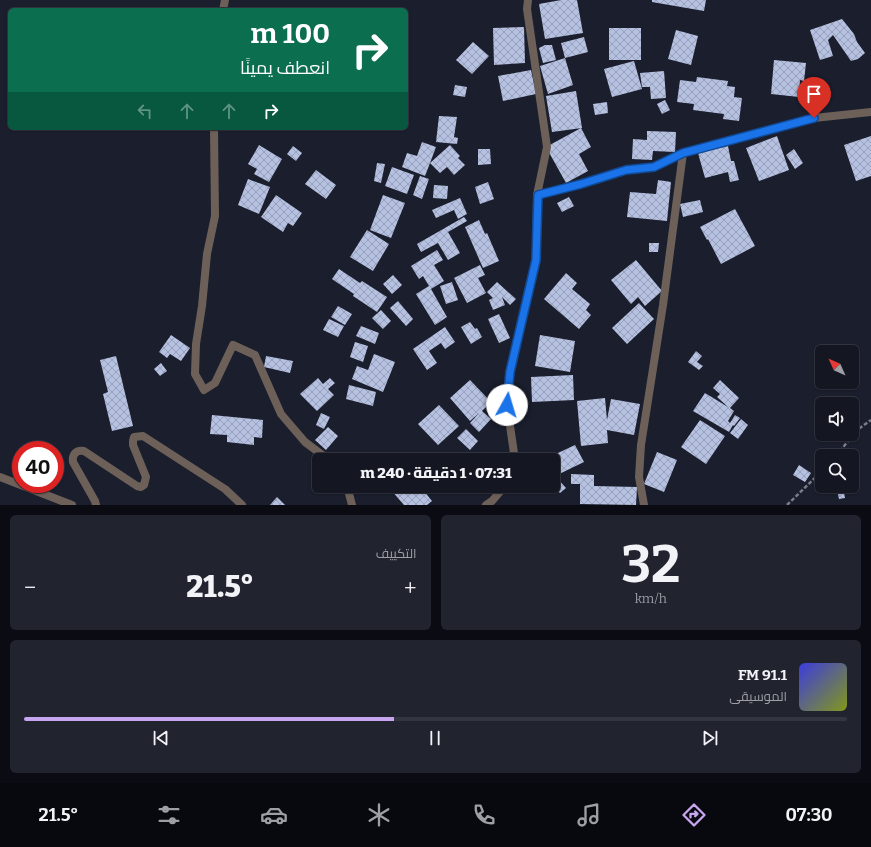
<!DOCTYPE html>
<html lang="ar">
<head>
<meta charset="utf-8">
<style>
  body { margin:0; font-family:Bitter,Cairo,serif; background:#21232f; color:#f1f3f6; direction:rtl; height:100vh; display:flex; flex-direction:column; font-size:15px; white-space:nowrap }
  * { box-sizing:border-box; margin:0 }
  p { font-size:13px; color:#9d9fa5 }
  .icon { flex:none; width:22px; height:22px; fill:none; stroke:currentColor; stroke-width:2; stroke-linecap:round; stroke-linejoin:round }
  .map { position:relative; height:505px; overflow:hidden; direction:ltr }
  .details { display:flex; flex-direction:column; gap:10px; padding:10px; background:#0b0c13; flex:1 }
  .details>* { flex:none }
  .banner { position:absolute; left:8px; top:8px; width:400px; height:122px; border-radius:6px; box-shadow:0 1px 3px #0004,0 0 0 1px #333540; direction:rtl; background:#0b6e4f; color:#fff; overflow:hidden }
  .needle { width:26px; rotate:315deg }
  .tools { position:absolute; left:815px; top:345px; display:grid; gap:8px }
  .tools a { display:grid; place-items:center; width:44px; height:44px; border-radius:6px; background:#141622; box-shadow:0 1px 3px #0004,0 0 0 1px #333540; font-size:20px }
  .speed { position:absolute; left:12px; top:441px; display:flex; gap:8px; font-size:20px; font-weight:700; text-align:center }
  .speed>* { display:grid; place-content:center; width:52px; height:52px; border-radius:50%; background:#141622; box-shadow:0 1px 3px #0004,0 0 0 1px #333540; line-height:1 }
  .speed .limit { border:6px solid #d22; background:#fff; color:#111 }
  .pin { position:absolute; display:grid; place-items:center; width:34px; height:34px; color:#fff; margin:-41px -17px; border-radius:50% 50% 50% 0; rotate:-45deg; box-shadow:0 0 4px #0007 }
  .pin .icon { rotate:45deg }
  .me { position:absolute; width:44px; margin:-22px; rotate:6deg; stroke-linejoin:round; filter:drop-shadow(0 0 3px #0008) }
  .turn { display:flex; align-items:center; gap:14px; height:84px; padding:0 12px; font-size:18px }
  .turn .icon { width:52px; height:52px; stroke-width:2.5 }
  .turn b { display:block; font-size:28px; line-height:34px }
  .lanes { display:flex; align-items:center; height:38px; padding:0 12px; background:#0003; justify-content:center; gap:20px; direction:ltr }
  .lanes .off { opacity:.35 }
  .big { font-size:30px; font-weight:800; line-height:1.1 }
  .details .widget { flex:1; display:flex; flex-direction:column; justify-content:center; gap:6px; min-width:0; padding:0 14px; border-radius:6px; background:#21232f }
  .details .dial { align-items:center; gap:0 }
  .dial b { font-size:52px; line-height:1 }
  .song { display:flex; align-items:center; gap:12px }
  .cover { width:48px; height:48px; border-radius:6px; background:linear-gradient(135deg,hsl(240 70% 55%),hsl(70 70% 35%)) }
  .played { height:4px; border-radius:2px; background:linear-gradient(90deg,#c7a6ef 45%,#333540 45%) }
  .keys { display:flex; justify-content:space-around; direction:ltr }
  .heat { display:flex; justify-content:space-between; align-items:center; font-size:22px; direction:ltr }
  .details .tiles { flex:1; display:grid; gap:10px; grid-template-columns:1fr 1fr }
  .widget:last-child { grid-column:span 2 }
  .trip { position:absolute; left:312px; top:453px; width:248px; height:40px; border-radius:6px; background:#141622; box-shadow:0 1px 3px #0004,0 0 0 1px #333540; font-weight:800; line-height:40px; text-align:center; direction:rtl }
  .tab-bar { display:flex; height:64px; justify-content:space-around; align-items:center; background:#08090e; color:#9d9fa5 }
  .tab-bar .icon { width:28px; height:28px }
  .tab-bar .on { color:#c7a6ef }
  .tab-bar b { font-size:18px; color:#f1f3f6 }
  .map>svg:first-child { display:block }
  .building { fill:url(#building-cross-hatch) }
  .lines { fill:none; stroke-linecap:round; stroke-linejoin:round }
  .path { stroke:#797c89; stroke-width:2.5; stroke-dasharray:4 2; stroke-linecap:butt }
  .minor { stroke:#6d6058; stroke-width:8 }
  .tertiary { stroke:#6d6058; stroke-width:8 }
  .route-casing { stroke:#114b97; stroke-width:10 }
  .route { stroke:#1a73e8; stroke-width:7 }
</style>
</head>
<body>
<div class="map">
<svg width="871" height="505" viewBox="0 0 871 505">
  <defs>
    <pattern id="building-cross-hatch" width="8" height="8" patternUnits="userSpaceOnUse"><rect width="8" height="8" fill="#b6c1e1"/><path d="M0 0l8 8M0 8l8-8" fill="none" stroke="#98a1ba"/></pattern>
  </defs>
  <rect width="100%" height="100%" fill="#1a1e2d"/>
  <!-- building -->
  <path class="building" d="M561,0h16l6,33 -38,6 -6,-35z
    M652,0h54l-2,11 -52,-9z
    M842,19l12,15 3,8 8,11 -7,6 -7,2 -18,-26 -5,5 5,16 -13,4 -10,-30z
    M524,27l1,36 -31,2 -1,-37z
    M609,28h32v32h-32z
    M676,30l22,6 -7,29 -23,-6z
    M584,37l4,15 -23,6 -4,-15z
    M473,42l16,14 -17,18 -16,-14z
    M545,45h7l4,15 -13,3 -4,-15z
    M565,58l8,27 -25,9 -8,-28z
    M774,60l32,3 -2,18 -4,-1 -1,17 -28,-3z
    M634,61l8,28 -30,8 -8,-28z
    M531,70l5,24 -33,7 -5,-25z
    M664,71l2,27 -15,1 -1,-12h-8l-2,-14z
    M697,77l31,4 -1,5 8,1 -1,10 8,1 -3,23 -16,-2 1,-5 -31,-4 1,-6 -17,-2 3,-22 16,2z
    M455,85l12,2 -2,10 -12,-2z
    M576,91l6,37 -30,4 -6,-36z
    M665,100l5,10 -8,4 -5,-10z
    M607,102l1,11 -13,2 -2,-11z
    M439,116l18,1 -3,20 4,1 -1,6 -21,-2z
    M581,128l10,19 -12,7 9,17 -22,12 -20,-36z
    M647,131l29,1 -1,20 -22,-1 -1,9 -20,-1 1,-20 14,1z
    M777,136l12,34 -30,11 -13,-33z
    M871,136v40l-15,5 -12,-36z
    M422,142l14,5 -6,16 20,-18 10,11 -2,2 7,7 -11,10 -7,-8 -7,6 -10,-10 -5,13 -23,-9 5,-14 10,3z
    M259,145l23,14 -13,23 -15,-8 3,-5 -9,-5z
    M293,146l9,7 -6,8 -9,-7z
    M728,146l3,15h3l5,19 -9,2 -2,-10 -23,6 -7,-25z
    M478,149h12l1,15 -13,1z
    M794,149l9,14 -8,6 -9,-14z
    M377,163l8,1 -4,19 -7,-2z
    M392,167l22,8 -7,19 -22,-8z
    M316,170l20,15 -10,14 -21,-15z
    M420,176l9,3 -7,20 -9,-4z
    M248,179l22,8 -11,27 -21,-9z
    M658,180l13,2 -4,39 -40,-4 3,-25 26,2z
    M488,182l6,17 -14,5 -5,-17z
    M434,185l14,1 -1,13 -14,-1z
    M276,195l26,18 -9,13 -5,-3 -5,9 -22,-15z
    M383,195l22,8 -14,35 -21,-8z
    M569,197l5,9 -12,6 -5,-9z
    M460,198l7,16 -9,5 -4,-9 -18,8 -4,-8z
    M700,200l3,12 -20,5 -3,-13z
    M735,209l20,37 -34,18 -13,-25 -1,1 -7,-13z
    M464,217l3,4 -19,11 12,21 -12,7 -10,-17 -17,9 -4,-8z
    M479,220l6,14 2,-1 12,28 -16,7 -18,-41z
    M367,230l22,14 -16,27 -23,-14z
    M649,243h10l-1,9h-9z
    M437,250l6,10 -9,5 10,16 -13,8 16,28 -12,8 -19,-31 13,-8 -6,-10 -4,3 -8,-13z
    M636,260l26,31 -17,15 -7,-9 -7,7 -20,-24z
    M480,265l5,10 -7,3 8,15 -19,10 -13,-25z
    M339,269l21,14 2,-2 25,16 -10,15 -24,-16 1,-2 -22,-15z
    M566,273l11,10 -5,6 18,15 -4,6 5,5 -12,14 -35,-30z
    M393,275l9,10 -10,9 -9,-10z
    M452,282l6,18 -12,4 -6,-18z
    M497,282l19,17 -6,6 -8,-8 3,8 -12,5 -4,-10 4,-2 -6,-6z
    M398,301l15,18 -7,7 -16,-18z
    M639,303l15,16 -27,25 -15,-16z
    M338,306l14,8 -7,11 -14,-8z
    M381,310l10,11 -8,8 -11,-11z
    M499,314l11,24 -11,5 -11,-24z
    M329,319l15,7 -6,11 -15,-7z
    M470,322l5,7 2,-1 5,9 -11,7 -10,-17z
    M361,326l18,7 -4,11 -19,-8z
    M445,327l10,15 -10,7 -4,-6 -12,8 8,12 -10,7 -14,-21z
    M171,335l19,13 -9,13 -11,-7 -3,4 -8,-6z
    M540,335l35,6 -5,31 -35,-6z
    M355,342l13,4 -5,16 -13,-5z
    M696,351l6,5 -5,6 6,4 -4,4 -11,-8z
    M374,354l21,8 -12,30 -31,-13 5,-13 11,4z
    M116,356l17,70 -21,5 -9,-37 5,-2 -8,-32z
    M266,356l27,5 -3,12 -26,-6z
    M161,363l6,8 -7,5 -6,-7z
    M573,375l1,25 -42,2 -1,-25z
    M318,378l5,6 7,-6 5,5 -7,6 6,6 -17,16 -17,-17z
    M470,380l21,22 -9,9 9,8 -12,13 -9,-9 9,-10 -9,8 -20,-23z
    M720,380l19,18 -9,10 4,3 -6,10 2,2 5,-8 5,3 -6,8 -1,-1 -4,7 -36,-21 12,-18 23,14 -11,-10 3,-3 -7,-6z
    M349,385l27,7 -3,14 -27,-7z
    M605,398l2,22 4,-21 29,5 -6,31 -27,-5 1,13 -27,3 -4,-45z
    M439,405l20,21 -21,19 -20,-21z
    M321,413l9,4 -6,12 -8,-4z
    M212,415l51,5 -1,18 -8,-1v8l-27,-3v-7l-17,-1z
    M741,419l7,6 -10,14 -8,-6z
    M700,420l25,16 -19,28 -25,-17z
    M328,427l10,9 -12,14 -11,-10z
    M466,429l12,12 -8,9 -13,-12z
    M575,445l9,17 -31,15v-17h-10z
    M657,452l20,8 -13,32 -20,-8z
    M799,465l12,8 -6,9 -12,-7z
    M571,474l23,1v11l43,1 -1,18 -56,-1v-20h-9z
    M556,477l10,11 -6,5 -7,-7v-7z
    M396,486h24l12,15 -5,4h-23l-13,-15z
    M843,488l2,10 -6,1 -2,-9z
    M277,497l8,8h-15z"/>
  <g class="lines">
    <!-- path -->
    <path class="path" d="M836,456l21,-26 14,-10
      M787,505l35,-34"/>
    <!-- minor -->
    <path class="minor" d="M223,10l2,-10
      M214,128l1,88 -8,38 -5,52 -6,38 -1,30 9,16 11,-7 18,-38 22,10 26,59 24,28 24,18
      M537,195l44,-11 45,-14 28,-3 29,-14 131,-35 57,-6
      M0,477l72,28
      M347,486l5,19
      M96,505l-1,-4 -22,-39c-1,-8 3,-12 11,-11l53,35 4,1 3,-2 2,-8 -13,-32v-4l1,-4 9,-1 82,53 17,16
      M644,505l-5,-28 2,-32 22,-140 20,-152"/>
    <!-- tertiary -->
    <path class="tertiary" d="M515,460l-8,-55 3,-33 26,-112 1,-65 10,-48 -20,-138 1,-9
      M486,505l6,-4 13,-15"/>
  </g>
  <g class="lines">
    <!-- route casing -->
    <g class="route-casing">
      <path id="route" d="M507,405l3,-33 26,-112 2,-65 43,-11 45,-14 28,-3 29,-14 131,-35"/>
    </g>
    <!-- route -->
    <use href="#route" class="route"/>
  </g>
</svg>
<div class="tools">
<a><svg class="needle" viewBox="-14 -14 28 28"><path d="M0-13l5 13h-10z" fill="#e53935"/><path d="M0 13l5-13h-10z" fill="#9d9fa5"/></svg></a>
<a><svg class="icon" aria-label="sound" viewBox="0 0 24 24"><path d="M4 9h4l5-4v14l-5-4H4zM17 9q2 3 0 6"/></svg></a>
<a><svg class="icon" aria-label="search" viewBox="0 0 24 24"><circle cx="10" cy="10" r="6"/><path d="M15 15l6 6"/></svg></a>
</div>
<div class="speed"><div class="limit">40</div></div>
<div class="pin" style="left:814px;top:118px;background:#d93025"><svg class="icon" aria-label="arrive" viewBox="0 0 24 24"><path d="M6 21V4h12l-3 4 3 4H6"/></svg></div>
<svg class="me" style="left:507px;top:405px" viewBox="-20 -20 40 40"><circle r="19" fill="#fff"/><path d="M0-13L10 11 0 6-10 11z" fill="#1a73e8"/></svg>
<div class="trip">07:31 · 1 دقيقة · 240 m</div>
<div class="banner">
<div class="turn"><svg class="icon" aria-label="right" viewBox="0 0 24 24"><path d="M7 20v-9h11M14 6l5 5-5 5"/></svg><div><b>100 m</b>انعطف يمينًا</div></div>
<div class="lanes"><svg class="icon off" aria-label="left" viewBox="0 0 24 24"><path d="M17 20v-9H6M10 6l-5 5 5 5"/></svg><svg class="icon off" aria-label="ahead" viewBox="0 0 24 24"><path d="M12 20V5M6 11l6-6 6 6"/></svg><svg class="icon off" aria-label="ahead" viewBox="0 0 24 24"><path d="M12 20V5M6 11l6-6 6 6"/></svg><svg class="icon" aria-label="right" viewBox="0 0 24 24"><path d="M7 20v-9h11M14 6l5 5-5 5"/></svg></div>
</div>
</div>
<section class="details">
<div class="tiles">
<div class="widget dial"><b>32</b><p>km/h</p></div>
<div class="widget"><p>التكييف</p>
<div class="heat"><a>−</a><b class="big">21.5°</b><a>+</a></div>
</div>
<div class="widget">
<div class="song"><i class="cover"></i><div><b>91.1 FM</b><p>الموسيقى</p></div></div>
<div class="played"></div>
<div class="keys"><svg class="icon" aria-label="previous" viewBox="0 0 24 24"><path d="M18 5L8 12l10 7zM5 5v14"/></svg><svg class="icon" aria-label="pause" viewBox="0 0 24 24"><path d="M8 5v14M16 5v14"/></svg><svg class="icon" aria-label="next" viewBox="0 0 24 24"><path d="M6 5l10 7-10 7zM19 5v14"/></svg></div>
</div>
</div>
</section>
<nav class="tab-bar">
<b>07:30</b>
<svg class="icon on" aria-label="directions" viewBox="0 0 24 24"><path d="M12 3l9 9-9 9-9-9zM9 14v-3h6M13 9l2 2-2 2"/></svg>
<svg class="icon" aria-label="music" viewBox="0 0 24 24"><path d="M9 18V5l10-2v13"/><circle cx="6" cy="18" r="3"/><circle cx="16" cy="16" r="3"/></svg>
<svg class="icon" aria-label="phone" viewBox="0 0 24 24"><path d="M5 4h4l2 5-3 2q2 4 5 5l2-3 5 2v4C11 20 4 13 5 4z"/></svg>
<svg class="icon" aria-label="climate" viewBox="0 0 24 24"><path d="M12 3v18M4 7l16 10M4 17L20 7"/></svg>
<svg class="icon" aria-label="car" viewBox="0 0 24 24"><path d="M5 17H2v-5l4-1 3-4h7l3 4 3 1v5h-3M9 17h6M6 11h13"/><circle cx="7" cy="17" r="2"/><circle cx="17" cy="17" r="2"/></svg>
<svg class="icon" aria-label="filters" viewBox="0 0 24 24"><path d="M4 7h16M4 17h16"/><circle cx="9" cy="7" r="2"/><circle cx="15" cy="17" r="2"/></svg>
<b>21.5°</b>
</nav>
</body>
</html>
